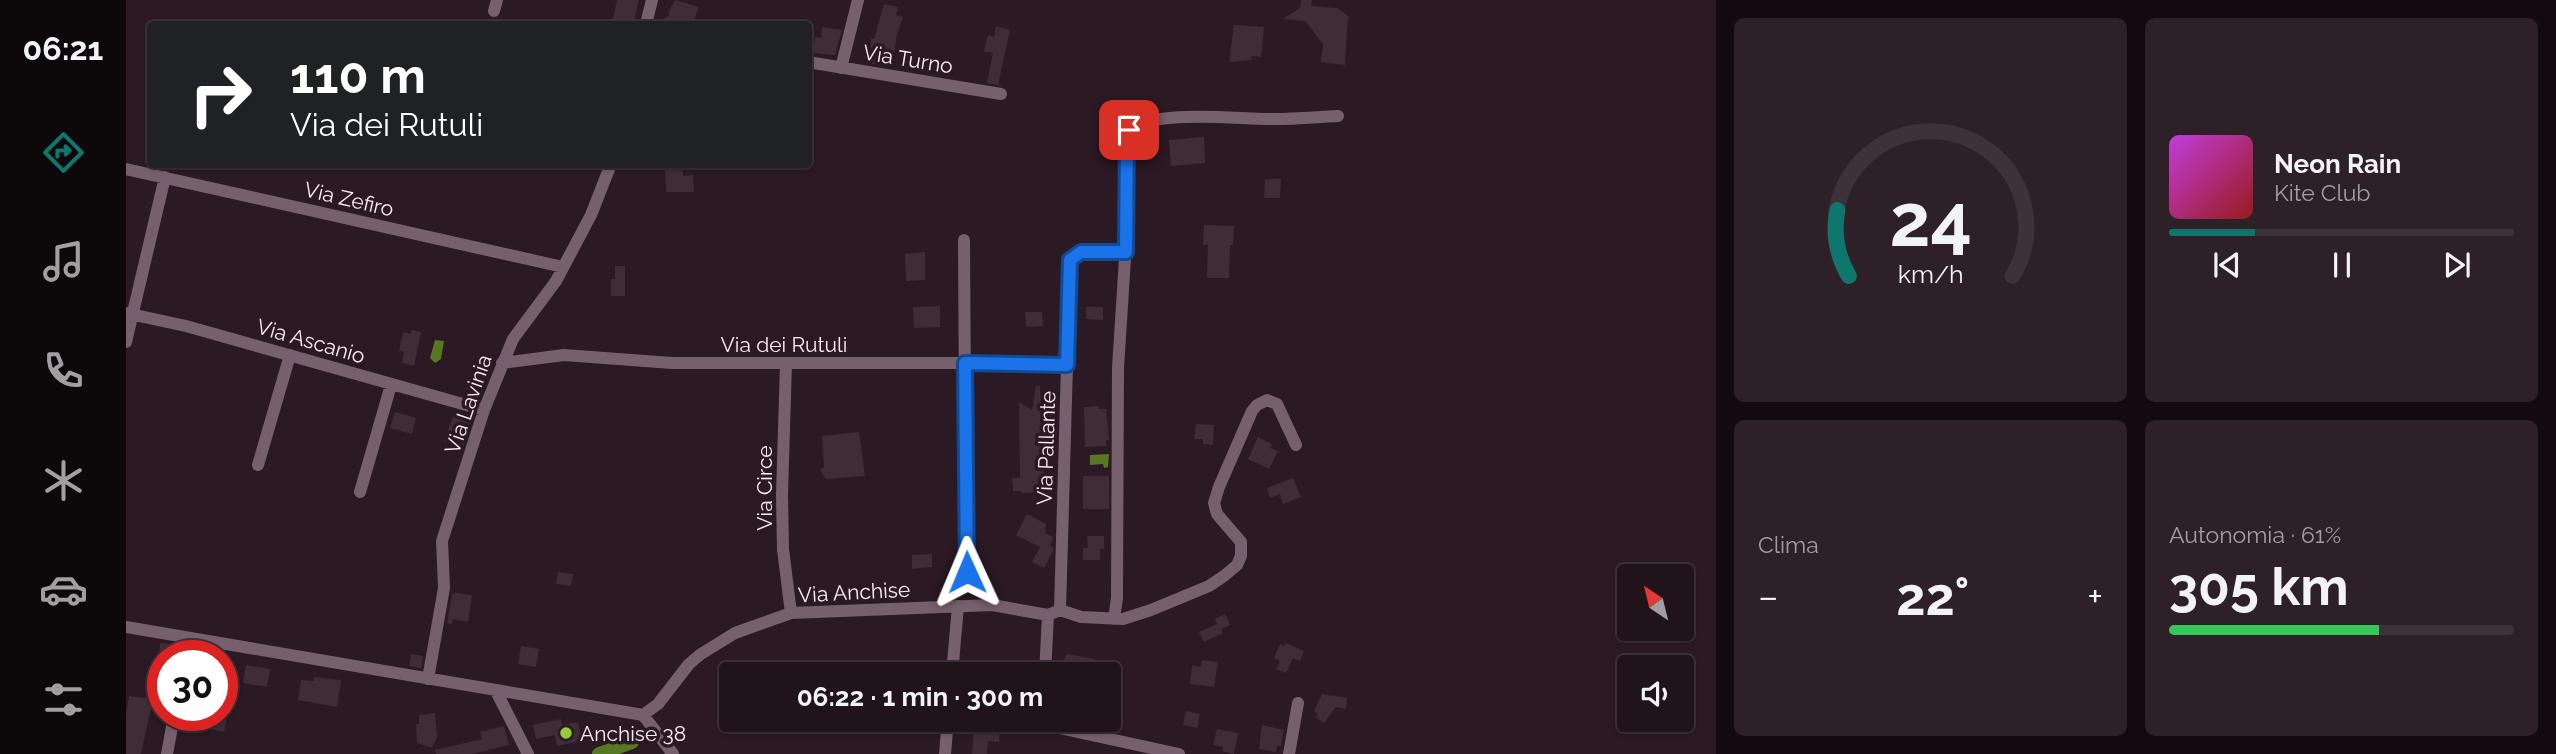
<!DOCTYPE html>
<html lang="it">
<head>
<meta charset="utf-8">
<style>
  body { margin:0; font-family:Raleway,sans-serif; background:#2d2027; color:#f1f3f6; height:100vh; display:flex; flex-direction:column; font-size:26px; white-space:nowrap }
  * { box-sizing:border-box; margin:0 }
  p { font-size:23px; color:#a29ea2 }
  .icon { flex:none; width:38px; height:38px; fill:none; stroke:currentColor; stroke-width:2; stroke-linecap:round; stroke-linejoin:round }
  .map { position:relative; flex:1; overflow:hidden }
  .sheet { display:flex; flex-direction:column; gap:18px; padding:18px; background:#120a0e; width:840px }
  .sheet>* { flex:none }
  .top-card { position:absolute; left:21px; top:21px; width:665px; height:147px; border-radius:7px; box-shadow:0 2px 5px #0004,0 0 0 2px #3d3239; background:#202124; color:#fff; overflow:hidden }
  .needle { width:46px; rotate:325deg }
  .fabs { position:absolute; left:1491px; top:564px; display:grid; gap:14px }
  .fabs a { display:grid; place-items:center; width:77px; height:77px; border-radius:7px; background:#20131a; box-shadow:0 2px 5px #0004,0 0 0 2px #3d3239; font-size:35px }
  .speed { position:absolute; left:21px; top:640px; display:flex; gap:14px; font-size:35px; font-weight:700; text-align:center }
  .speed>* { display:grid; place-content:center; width:91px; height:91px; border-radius:50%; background:#20131a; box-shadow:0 2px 5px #0004,0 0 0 2px #3d3239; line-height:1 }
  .speed .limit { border:10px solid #d22; background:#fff; color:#111 }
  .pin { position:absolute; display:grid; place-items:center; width:60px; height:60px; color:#fff; margin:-30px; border-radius:14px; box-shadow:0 4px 10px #0006 }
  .me { position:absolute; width:77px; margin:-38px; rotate:359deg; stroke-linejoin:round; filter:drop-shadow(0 0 5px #0008) }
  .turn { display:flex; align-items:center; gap:24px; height:147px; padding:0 28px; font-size:32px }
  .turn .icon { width:91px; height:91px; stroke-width:2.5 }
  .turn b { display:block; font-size:49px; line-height:60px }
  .big { font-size:52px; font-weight:700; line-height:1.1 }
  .sheet .widget { flex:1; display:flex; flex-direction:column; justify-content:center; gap:10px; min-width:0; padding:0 24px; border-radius:10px; background:#2d2027 }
  .sheet .dial { align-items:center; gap:0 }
  .dial svg { height:182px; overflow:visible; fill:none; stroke:#3d3239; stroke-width:7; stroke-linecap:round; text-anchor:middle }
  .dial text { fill:#f1f3f6; stroke:none }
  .song { display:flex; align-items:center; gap:21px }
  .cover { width:84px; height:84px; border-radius:10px; background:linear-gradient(135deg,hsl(290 70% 55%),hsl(0 70% 35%)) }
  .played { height:7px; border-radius:4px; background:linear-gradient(90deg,#0f766e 25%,#3d3239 25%) }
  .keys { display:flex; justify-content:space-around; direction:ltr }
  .heat { display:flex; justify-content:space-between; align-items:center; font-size:38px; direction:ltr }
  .charge { height:10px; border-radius:5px; background:linear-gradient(90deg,#34c759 61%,#3d3239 0) }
  .sheet .tiles { flex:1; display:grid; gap:18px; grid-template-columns:repeat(2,1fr) }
  .trip { position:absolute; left:593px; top:662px; width:402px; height:70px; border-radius:7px; background:#20131a; box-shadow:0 2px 5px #0004,0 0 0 2px #3d3239; font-weight:700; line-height:70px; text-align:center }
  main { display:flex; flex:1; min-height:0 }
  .dock { display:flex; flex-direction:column; width:126px; justify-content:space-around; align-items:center; background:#0d080a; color:#a29ea2 }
  .dock .icon { width:49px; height:49px }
  .dock .selected { color:#0f766e }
  .dock b { font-size:32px; color:#f1f3f6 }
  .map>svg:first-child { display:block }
  .water { fill:#567821 }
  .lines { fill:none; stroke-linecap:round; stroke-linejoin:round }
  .canal { stroke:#567821; stroke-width:14 }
  .building { fill:#402c37 }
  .street { stroke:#77606d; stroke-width:12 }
  .route-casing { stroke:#114b97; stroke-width:18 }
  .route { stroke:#1a73e8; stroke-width:12 }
  .poi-dot { fill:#94cc3c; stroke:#2b1923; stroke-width:2.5 }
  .labels { text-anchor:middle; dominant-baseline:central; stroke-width:7; stroke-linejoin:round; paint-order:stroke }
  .street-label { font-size:21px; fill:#f8ebf2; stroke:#2b1923 }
  .poi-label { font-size:21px; fill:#f8ebf2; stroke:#2b1923; text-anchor:start }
</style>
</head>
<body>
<main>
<nav class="dock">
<b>06:21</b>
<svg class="icon selected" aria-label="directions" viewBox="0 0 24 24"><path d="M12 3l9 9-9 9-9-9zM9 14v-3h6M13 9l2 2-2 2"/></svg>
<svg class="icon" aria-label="music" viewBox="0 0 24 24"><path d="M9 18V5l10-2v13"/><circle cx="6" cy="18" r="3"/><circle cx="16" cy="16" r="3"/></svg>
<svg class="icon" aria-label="phone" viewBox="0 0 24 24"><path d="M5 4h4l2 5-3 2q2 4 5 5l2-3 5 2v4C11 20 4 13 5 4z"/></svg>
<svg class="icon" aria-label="climate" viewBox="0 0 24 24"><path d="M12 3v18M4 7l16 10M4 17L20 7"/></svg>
<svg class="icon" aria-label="car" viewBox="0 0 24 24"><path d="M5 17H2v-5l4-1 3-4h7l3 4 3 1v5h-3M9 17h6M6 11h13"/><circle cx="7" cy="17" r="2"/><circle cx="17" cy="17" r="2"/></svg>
<svg class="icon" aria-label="filters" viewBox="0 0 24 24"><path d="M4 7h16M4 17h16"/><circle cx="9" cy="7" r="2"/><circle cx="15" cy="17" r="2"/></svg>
</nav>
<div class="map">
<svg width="1590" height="754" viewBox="0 0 1590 754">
  <rect width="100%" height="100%" fill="#2b1923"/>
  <!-- water -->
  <path class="water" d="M309,340l9,1 -3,18 -6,4 -5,-5z
    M983,454l-1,13 -4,1 -1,-4 -13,1v-10z"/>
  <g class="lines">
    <!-- canal -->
    <path class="canal" d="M473,754l33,-12"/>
  </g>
  <!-- building -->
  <path class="building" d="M491,0h22l-6,24h-21z
    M549,0l24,7 -7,17h-37l1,-2 13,-6v-5z
    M1175,0h11l-1,6 26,2 11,8 -3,49 -24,-3 2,-18 -18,-23 -22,-2 17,-11z
    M758,4l14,3 -2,8 7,2 -6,17 -5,33 -20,-3 1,-5 -3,-1 1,-19h3z
    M1108,25l30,2 -3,30 -10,-1 1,4 -23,2z
    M870,26l14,4 -12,55 -11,-2 6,-30 -9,-2 4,-16 6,2z
    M696,27l20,3 -7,25 -22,-2 2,-16 6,1z
    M1078,137l1,26 -34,3 -2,-26z
    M539,164h18v12l10,-1 1,17h-28z
    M1145,179h10l-1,19h-16l1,-18z
    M1078,225l30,1 -1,19h-3l-1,33h-22l1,-33h-5z
    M799,252v28l-19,1 -1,-27z
    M489,266h10v30h-14v-17h4z
    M814,306v21l-26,1 -1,-21z
    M960,307h17v13l-17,-1z
    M899,312h17l1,14 -17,1z
    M285,330l10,2 -7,34 -12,-3 2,-11 -5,-1 4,-19 8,2z
    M910,386h4l1,24 7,14h-5l1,68 -23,1v-2h-8l-1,-13h8l-1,-76 13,8z
    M973,406v3h7l3,31h-3v6l-21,1 -1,-40z
    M269,412l21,6 -4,16 -22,-6z
    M328,414l18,6 -9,27 -19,-6z
    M1070,424l18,1 -1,20 -10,-1v-5h-9z
    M733,432l6,44 -39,3 -6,-9 4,-3 -2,-31z
    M1132,437l14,7 -2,4 8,3 -9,18 -21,-10z
    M957,476h26v33h-26z
    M1167,478l8,19 -18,7 -3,-10 -10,4 -3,-10z
    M901,514l19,10 -1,9 8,4 -3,9 3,1v4l-9,17 -12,-6 8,-15 -24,-12z
    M961,536h17v13h-4v11h-17v-12h5z
    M806,554v13l-20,2v-14z
    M432,572l15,2 -2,12 -15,-2z
    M330,593l16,2 -4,27 -15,-3 -1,5 -5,-1 5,-29z
    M1099,614l5,11 -9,4 2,4 -19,9 -5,-10 18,-8 -2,-5z
    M34,643l16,2 -2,11h-15z
    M1160,643l18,8 -4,10 -7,-3 -7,15 -10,-4 4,-8 -6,-3 6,-14 4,2z
    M395,646l18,3 -3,18 -18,-3z
    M285,654l12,2 -2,12 -12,-2z
    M941,654l28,5 -3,15h-27l1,-5 -6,-1z
    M1076,660l16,2 -4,25 -24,-3 2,-19 9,2z
    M120,665l24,4 -3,18 -24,-4z
    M188,677l27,3 -4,27 -39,-7 3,-20 13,1z
    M1196,694l25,4 -1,11 -10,-2 -12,16 -8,-6 2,-3 -4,-3z
    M3,696l24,3 -12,55h-15v-41z
    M1060,711l14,3 -3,14 -14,-3z
    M309,713l2,24 -5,11 -15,-5 -1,-19h3v-9z
    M68,716h33l-3,16 -32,-7z
    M435,719l1,6 16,-3 4,19 -25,5 -2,-11 -19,4 -3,-14z
    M848,721l26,3 -1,18 -11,-1 -1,13h-15z
    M1136,725l22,5 -3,16h-4l-1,6 -17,-3z
    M378,726l5,19 -37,9h-36l-1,-4 47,-11 -2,-7z
    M1091,729l21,4 -4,21 -12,-3 1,-4 -10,-2z"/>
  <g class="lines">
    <!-- street -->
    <path class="street" d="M368,11l3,-11
      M520,24l6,-24
      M682,62l193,32
      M715,68l17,-68
      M0,169l437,98
      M838,240l2,332
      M0,313l60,13 298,84
      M0,342l39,-165
      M376,363l62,-8 108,8h293l102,2
      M660,363l-4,132 1,54 8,64
      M132,465l32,-110
      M234,492l31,-107
      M934,610l10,-350 11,-8h45
      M988,619l3,-21 1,-230 8,-125 1,-109c20,-27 113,-14 146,-15 22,0 44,-2 65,-3
      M0,627l517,88 15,-11 31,-40 12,-10 34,-21 56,-20 201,-8 56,10 12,-5 21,7 42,2 28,-9 58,-24 15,-10 13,-11 4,-9v-14l-24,-28 -3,-11 5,-16 33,-76 5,-6 10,-5 10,4 19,41
      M59,656l3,-17
      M826,674l6,-68
      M919,674l3,-59
      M302,679l16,-91 -2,-47 42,-131 29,-71 43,-58 35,-66 20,-51
      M370,691l32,63
      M517,715l30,39
      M916,719l-1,5 138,30
      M41,754l7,-38
      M819,754l3,-35
      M1163,754l9,-51"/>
  </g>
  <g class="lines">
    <!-- route casing -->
    <g class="route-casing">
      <path id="route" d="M841,572l-2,-209 102,2 3,-105 11,-8h45l1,-118 2,-4"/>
    </g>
    <!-- route -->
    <use href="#route" class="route"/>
  </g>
  <!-- markers -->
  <circle class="poi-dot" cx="440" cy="733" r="7"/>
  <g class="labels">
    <!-- street labels -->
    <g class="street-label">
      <text transform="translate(782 59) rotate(9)">Via Turno</text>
      <text transform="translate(223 199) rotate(13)">Via Zefiro</text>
      <text transform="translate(185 341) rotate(16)">Via Ascanio</text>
      <text x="658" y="344">Via dei Rutuli</text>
      <text transform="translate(342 404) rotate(-71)">Via Lavinia</text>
      <text transform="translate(920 448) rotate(-88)">Via Pallante</text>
      <text transform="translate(638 488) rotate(-90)">Via Circe</text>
      <text transform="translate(728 592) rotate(-3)">Via Anchise</text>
    </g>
    <!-- poi labels -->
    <g class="poi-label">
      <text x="454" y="733">Anchise 38</text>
    </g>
  </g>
</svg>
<div class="fabs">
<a><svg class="needle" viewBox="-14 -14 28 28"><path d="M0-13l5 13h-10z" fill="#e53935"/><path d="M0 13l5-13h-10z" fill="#a29ea2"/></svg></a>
<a><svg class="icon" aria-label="sound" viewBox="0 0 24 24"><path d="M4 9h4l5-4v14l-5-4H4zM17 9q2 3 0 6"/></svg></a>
</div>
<div class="speed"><div class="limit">30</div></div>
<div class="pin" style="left:1003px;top:130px;background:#d93025"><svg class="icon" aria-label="arrive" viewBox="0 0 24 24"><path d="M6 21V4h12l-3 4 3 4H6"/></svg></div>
<svg class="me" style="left:841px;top:572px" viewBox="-20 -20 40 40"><path d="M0-17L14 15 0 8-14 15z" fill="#1a73e8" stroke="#fff" stroke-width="4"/></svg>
<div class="trip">06:22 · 1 min · 300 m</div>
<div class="top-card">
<div class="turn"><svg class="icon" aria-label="right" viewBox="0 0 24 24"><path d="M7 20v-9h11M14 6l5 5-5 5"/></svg><div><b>110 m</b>Via dei Rutuli</div></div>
</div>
</div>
<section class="sheet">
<div class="tiles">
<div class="widget dial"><svg viewBox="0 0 100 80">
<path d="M14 69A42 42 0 1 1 86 69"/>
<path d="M14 69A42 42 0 0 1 9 40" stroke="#0f766e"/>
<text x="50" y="56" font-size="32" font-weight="700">24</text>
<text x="50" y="72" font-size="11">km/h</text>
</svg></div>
<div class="widget">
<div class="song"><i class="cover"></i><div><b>Neon Rain</b><p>Kite Club</p></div></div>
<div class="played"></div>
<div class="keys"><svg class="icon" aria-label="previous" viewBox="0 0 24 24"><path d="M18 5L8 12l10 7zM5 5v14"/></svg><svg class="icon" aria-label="pause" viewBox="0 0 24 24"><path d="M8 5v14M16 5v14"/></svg><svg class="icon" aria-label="next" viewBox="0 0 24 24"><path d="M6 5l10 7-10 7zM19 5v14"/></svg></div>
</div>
<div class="widget"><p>Clima</p>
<div class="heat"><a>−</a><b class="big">22°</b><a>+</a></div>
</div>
<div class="widget"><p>Autonomia · 61%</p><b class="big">305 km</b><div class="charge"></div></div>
</div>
</section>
</main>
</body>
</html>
